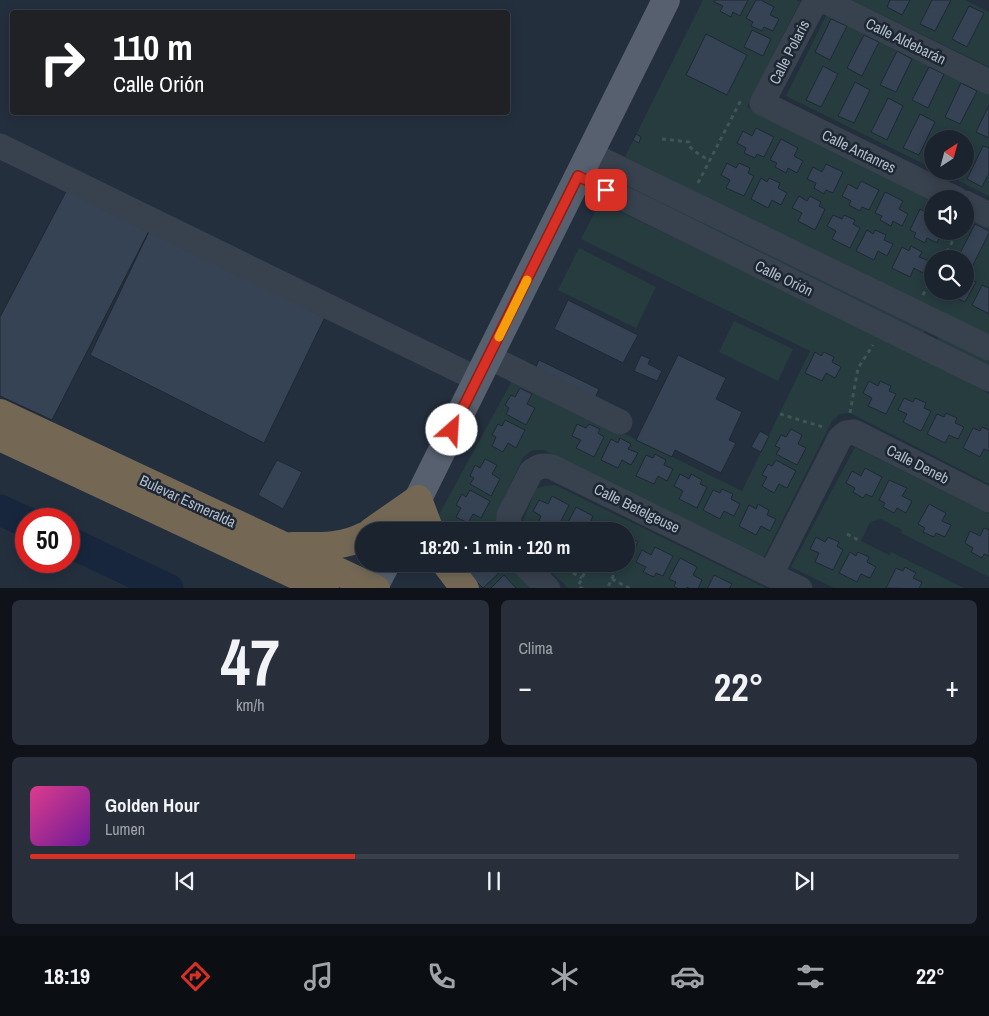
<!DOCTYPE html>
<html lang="es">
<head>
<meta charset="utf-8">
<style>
  body { margin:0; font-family:"Archivo Narrow",sans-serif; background:#282f3a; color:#f1f3f6; height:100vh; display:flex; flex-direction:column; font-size:19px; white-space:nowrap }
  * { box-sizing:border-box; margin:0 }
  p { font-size:16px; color:#a0a4aa }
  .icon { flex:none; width:28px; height:28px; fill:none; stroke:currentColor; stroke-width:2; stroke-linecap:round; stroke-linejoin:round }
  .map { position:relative; height:588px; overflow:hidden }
  .drawer { display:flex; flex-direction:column; gap:12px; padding:12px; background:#0f1319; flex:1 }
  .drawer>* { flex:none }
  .top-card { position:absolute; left:10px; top:10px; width:500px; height:105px; border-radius:5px; box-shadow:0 2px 12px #0003,0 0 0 1px #39404a; background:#202124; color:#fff; overflow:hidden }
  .needle { width:32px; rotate:36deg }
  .tools { position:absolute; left:924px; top:130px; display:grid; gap:10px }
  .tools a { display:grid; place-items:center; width:50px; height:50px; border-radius:50%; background:#1b232e; box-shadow:0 2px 12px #0003,0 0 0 1px #39404a; font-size:25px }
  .speed { position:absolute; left:15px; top:508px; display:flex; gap:10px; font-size:25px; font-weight:700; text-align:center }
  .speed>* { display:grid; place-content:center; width:65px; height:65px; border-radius:50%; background:#1b232e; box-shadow:0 2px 12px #0003,0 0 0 1px #39404a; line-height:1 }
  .speed .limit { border:8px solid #d22; background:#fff; color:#111 }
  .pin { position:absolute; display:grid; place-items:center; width:42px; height:42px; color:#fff; margin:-21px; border-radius:10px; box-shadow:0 2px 8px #0006 }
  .me { position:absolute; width:55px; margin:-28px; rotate:26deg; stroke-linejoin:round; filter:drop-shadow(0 0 4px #0008) }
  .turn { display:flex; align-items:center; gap:18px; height:105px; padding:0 20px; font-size:22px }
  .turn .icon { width:65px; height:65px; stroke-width:2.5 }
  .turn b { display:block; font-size:35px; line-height:42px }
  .big { font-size:38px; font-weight:700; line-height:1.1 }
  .drawer .tile { flex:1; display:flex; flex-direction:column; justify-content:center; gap:8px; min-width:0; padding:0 18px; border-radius:8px; background:#282f3a }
  .drawer .dial { align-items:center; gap:0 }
  .dial b { font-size:65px; line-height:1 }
  .song { display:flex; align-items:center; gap:15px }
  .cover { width:60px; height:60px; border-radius:8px; background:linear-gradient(135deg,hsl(330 70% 55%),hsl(280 70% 35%)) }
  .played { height:5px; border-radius:2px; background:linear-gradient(90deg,#d93025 35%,#39404a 35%) }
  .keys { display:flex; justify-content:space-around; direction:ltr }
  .heat { display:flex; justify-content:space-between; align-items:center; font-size:28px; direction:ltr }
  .drawer .tiles { flex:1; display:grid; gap:12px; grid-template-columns:1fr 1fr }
  .tile:last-child { grid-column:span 2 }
  .trip { position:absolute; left:355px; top:522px; width:280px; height:50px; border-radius:25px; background:#1b232e; box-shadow:0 2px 12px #0003,0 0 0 1px #39404a; font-weight:700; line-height:50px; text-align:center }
  .dock { display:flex; height:80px; justify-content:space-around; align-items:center; background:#0b0e12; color:#a0a4aa }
  .dock .icon { width:35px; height:35px }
  .dock .on { color:#d93025 }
  .dock b { font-size:22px; color:#f1f3f6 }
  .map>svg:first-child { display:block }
  .green { fill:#263c3f; fill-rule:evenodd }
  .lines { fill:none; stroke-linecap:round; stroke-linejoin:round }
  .river { stroke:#17263c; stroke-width:31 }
  .building { fill:#364354; stroke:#1f2835 }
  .path { stroke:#3f5557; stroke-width:3; stroke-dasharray:4 4; stroke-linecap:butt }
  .minor { stroke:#38414e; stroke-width:25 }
  .major { stroke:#56606e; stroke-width:28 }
  .highway { stroke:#746855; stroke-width:28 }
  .route-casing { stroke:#8d1f18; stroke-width:12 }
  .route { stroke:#d93025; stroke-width:9 }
  .slow { stroke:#f59e0b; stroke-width:9 }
  .labels { text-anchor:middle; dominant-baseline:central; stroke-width:5; stroke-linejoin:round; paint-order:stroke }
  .street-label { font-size:15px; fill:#b4bcc9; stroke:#1d2633 }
</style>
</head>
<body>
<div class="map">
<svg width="989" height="589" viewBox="0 0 989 589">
  <rect width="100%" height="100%" fill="#242f3e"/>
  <!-- green -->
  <path class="green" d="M703,0h93l4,2 -53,105 185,93v31h33v-15l24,12v110l-364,-181zM932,259h33v32h-33z
    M851,0h114l24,12v55z
    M827,14l162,80v102l-50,-25h26v-32h-33v29l-146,-72z
    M635,189l291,140 -1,2 -3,2 -288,-142z
    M600,202l279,134 61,31 49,27v90l-139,-71 -10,1 -8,7 -69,138 -219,-109h-11l-9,6 -27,55 -1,20h-59l-1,-11 77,-141 229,112 68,-140 -229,-112z
    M579,248l77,39 -20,41 -78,-38z
    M734,321l59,28 -15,32 -59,-29z
    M937,336h3l49,25v7l-51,-28z
    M855,447l134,67v63l-88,-44 1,-3 -21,-11 -11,3 -9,19 28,14 2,-3 73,36h-130l-43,-21z
    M555,485l211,103h-198l-25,-24h83v-33h-104v-8l14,-34 8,-3z
    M453,564h55l23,24h-61z"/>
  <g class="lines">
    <!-- river -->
    <path class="river" d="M0,510l26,12
      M69,542l99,47"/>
  </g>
  <!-- building -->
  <path class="building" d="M715,0h33l-8,16 -7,-4 -2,5 -11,-6 3,-5 -9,-4z
    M756,0h5l13,7 -4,8 9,4 -6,12 -9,-4 -2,4 -11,-5 2,-4 -7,-4z
    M890,0h20l-8,15 -15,-8z
    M932,0h19l-16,31 -15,-7z
    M969,6l15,7 -17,34 -15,-8z
    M831,19l16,7 -17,34 -15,-8z
    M752,30l19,9 -8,17 -19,-9z
    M706,34l41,21 -20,40 -41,-20z
    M864,35l15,7 -17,34 -15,-8z
    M897,51l15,8 -16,33 -16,-7z
    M823,66l15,8 -17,33 -15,-7z
    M929,67l15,7 -16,34 -16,-8z
    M855,82l15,8 -16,33 -16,-7z
    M961,83l16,8 -17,33 -15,-7z
    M888,98l15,8 -16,34 -16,-8z
    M989,105v33l-13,-6z
    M920,114l15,8 -16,33 -16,-7z
    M756,128l18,9 -10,20 -7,-3 -2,4 -11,-5 2,-5 -9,-5 6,-12 9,5z
    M952,130l16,8 -3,6v-5h-17z
    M636,134l5,3 -2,6 -6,-3z
    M781,139l17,9 -4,8 9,5 -6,12 -9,-5 -2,5 -11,-6 2,-4 -7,-3z
    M983,146l6,2v25l-7,14 -15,-8z
    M727,163l9,5 3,-5 11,5 -2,5 6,3 -10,20 -18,-8 4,-8 -9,-5z
    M826,164l17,8 -10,21 -7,-3 -2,4 -10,-6 2,-5 -9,-4 6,-12 9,5z
    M761,178l6,4 2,-4 11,5 -2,5 9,5 -6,12 -9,-5 -4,8 -17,-9z
    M861,181l18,9 -10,20 -7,-3 -2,4 -11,-6 2,-4 -9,-5 6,-12 9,5z
    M70,184l81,43 -99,193 -52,-24v-79z
    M885,192l18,9 -4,8 9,5 -6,12 -9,-5 -2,5 -11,-6 2,-4 -7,-3z
    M799,196l8,5 3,-5 11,6 -2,4 6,3 -10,21 -17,-9 4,-8 -10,-5z
    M920,209l12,7v15h10l-5,12 -10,-5 -2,5 -11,-6 2,-4 -6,-3z
    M833,215l9,4 2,-4 11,5 -2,4 7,4 -10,20 -18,-9 4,-8 -9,-5z
    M975,224l14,7v2l-16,32 -8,-4v-2l-7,-2z
    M151,227l176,86 -63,130 -174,-88z
    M867,230l6,4 2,-4 11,5 -2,5 9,4 -6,12 -9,-5 -4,9 -18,-9z
    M911,246l11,6 -3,5 10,4 -6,12 -9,-5 -4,9 -18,-9 10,-21 7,4z
    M965,271l6,3 -2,5 7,3 -11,20 -17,-8 1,-3h16z
    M982,285l7,3v26l-17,-9z
    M568,300l70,35 -15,28 -69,-34z
    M815,352l6,4 3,-4 10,5 -2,5 9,5 -6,11 -9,-5 -4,8 -17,-8z
    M641,355l9,4 -2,5 14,7 -5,10 -23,-10z
    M678,355l48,23 -10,21 26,13 -13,28 7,3 -15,30 -46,-23 -3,7 -36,-17z
    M539,360l60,29 -4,9 -60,-29z
    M869,381l9,5 2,-5 11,5 -2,5 7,3 -10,20 -18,-8 4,-8 -9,-5z
    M520,388l12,6 -5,10 8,4 -9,17 -20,-11 3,-6 -4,-3 6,-10 4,2z
    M904,398l9,4 2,-4 11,5 -2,5 7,3 -10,20 -18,-9 4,-8 -9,-4z
    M946,413l11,5 -2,5 9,4 -6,12 -9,-4 -4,8 -18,-9 10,-20 7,3z
    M505,420l20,10 -9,18 -8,-5 -5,9 -11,-6 4,-9 -4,-2 6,-11 4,2z
    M577,424l9,4 3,-4 11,5 -2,4 6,4 -10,20 -18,-9 5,-8 -9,-4z
    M982,427l7,3v21l-5,-2 -4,8 -17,-9 10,-20 7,3z
    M791,429l11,6 -4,9 8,4 -9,17 -21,-11 4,-6 -5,-2 6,-11 5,2z
    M760,431l9,5 -8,16 -10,-5z
    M620,438l11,6 -3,5 10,4 -7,12 -9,-5 -4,8 -17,-8 10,-21 7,4z
    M655,454l11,6 -2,5 9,4 -6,12 -9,-5 -4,8 -18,-8 10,-21 7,3z
    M485,459l12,6 -5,9 8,5 -9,17 -21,-12 4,-6 -4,-2 5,-11 5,3z
    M277,460l25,12 -19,37 -25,-14z
    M776,460l20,11 -9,17 -8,-4 -5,9 -12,-7 5,-9 -5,-2 6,-11 4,2z
    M865,468l17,9 -10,20 -6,-3 -3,4 -10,-6 2,-4 -9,-5 6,-12 9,5z
    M680,474l9,5 2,-5 11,6 -2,4 7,3 -10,21 -18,-9 4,-8 -9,-5z
    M889,480l18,8 -5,8 10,5 -6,12 -9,-5 -3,5 -11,-6 2,-4 -6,-3z
    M722,489l11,5 -2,5 9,5 -6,12 -10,-5 -4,8 -17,-9 10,-20 7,3z
    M470,490l20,11 -9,17 -8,-4 -5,9 -12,-6 5,-9 -5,-3 6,-11 4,3z
    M552,496l17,9 -10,20 -7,-3 -2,4 -11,-5 2,-5 -8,-5 6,-11 9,4z
    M758,504l11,6 -2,5 9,4 -6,12 -9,-5 -5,9 -17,-9 10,-21 7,4z
    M929,504l17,9 -4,8 9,4 -6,12 -9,-4 -2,4 -11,-5 2,-4 -7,-4z
    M576,507l17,9 -4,9 9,4 -1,2h-25l-7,-3z
    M984,528l5,2v26l-5,-2 -2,4 -11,-6 2,-4 -8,-5 5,-12 10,5z
    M626,536l12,6 -10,20 -2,-1z
    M816,537l9,5 3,-5 11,5 -2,4 6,4 -10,20 -18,-8 4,-9 -9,-4z
    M655,547l18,9 -10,20 -7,-3 -2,4 -11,-5 3,-5 -10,-5 6,-12 9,5z
    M850,552l6,4 2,-4 11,5 -2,5 9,5 -6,11 -9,-4 -4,8 -18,-9z
    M680,558l17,9 -4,8 9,5 -4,9h-8l-3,-2v2h-9l-4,-3 2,-4 -7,-3z
    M465,564h27l8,8 -17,16 -5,-5 -3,3 -12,-20z
    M905,567l11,6 -3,5 9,4 -3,7 -33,-1 10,-20 7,3z
    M504,575l13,14h-27z
    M714,575l18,9 -3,5h-22z"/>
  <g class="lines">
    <!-- path -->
    <path class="path" d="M662,139l27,3v4l5,5 16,10
      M698,183l43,-83
      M943,259l15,-28
      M923,295l9,-17
      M850,413l8,-45 15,-23
      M780,414l43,13
      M847,534l13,7
      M596,564l19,8 -8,17
      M566,569l16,9
      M612,579l19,10
      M583,589l-5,-3 11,-22"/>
    <!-- minor -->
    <path class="minor" d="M816,0l-54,103 194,96
      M823,0l166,82
      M0,146l477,233
      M590,154l399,194
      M578,176l411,203
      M965,203l24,12
      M489,357l131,65
      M508,531l1,-16 22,-43c7,-6 12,-7 21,-5l248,122
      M524,564l24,25
      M771,574l69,-136 6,-5 8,-1 135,68"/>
    <!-- major -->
    <path class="major" d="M402,531l264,-531
      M373,589l13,-25"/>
    <!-- highway -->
    <path class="highway" d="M0,413l376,176
      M0,437l325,152
      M372,531l46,-32 12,32
      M292,546c24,0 50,2 72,-10
      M446,564l19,25"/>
  </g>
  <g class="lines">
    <!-- route casing -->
    <g class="route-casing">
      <path id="route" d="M452,430l126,-254 28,14"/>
    </g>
    <!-- route -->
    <use href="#route" class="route"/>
    <!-- slow -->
    <path class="slow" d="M499,337l28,-57"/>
  </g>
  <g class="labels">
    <!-- street labels -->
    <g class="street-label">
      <text transform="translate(906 41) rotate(26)">Calle Aldebarán</text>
      <text transform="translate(789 52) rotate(-63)">Calle Polaris</text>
      <text transform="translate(859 151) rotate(26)">Calle Antanres</text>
      <text transform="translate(784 278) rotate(26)">Calle Orión</text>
      <text transform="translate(918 464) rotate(27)">Calle Deneb</text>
      <text transform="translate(188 501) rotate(25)">Bulevar Esmeralda</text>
      <text transform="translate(637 508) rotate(26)">Calle Betelgeuse</text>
    </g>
  </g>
</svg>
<div class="tools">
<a><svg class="needle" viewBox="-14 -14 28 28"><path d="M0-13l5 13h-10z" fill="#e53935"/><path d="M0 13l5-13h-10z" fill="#a0a4aa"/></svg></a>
<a><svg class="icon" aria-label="sound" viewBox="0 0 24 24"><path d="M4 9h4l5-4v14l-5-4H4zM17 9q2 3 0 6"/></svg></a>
<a><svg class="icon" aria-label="search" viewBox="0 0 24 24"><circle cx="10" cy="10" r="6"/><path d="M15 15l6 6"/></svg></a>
</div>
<div class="speed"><div class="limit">50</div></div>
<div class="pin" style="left:606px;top:190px;background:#d93025"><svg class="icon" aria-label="arrive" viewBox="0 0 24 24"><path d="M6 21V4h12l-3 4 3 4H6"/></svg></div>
<svg class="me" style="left:452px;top:430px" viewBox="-20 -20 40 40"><circle r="19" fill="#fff"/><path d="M0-13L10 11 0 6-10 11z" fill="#d93025"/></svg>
<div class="trip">18:20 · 1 min · 120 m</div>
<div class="top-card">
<div class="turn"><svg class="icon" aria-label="right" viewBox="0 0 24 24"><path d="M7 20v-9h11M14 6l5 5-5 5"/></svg><div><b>110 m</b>Calle Orión</div></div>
</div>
</div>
<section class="drawer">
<div class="tiles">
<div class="tile dial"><b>47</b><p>km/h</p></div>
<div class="tile"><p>Clima</p>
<div class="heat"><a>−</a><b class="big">22°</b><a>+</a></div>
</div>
<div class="tile">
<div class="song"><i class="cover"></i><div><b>Golden Hour</b><p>Lumen</p></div></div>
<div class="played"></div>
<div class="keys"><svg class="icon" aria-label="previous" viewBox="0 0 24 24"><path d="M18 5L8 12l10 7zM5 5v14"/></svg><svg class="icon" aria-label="pause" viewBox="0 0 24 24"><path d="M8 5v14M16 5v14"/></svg><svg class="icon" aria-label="next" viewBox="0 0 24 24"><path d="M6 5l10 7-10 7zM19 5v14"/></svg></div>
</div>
</div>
</section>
<nav class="dock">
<b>18:19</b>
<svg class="icon on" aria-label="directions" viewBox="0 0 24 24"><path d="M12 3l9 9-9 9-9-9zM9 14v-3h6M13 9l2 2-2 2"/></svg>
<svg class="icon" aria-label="music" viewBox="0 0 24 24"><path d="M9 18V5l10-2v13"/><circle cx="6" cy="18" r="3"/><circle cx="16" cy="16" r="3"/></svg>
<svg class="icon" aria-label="phone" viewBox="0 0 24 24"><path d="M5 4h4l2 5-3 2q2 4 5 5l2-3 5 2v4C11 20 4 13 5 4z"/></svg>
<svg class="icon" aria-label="climate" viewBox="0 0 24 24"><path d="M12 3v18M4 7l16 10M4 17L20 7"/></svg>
<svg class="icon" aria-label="car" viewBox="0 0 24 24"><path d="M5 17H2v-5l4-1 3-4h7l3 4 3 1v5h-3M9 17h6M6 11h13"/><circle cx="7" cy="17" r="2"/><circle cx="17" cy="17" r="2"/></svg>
<svg class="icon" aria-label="filters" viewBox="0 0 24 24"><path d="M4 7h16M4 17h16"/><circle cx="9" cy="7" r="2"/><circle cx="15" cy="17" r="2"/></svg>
<b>22°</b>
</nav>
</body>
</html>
